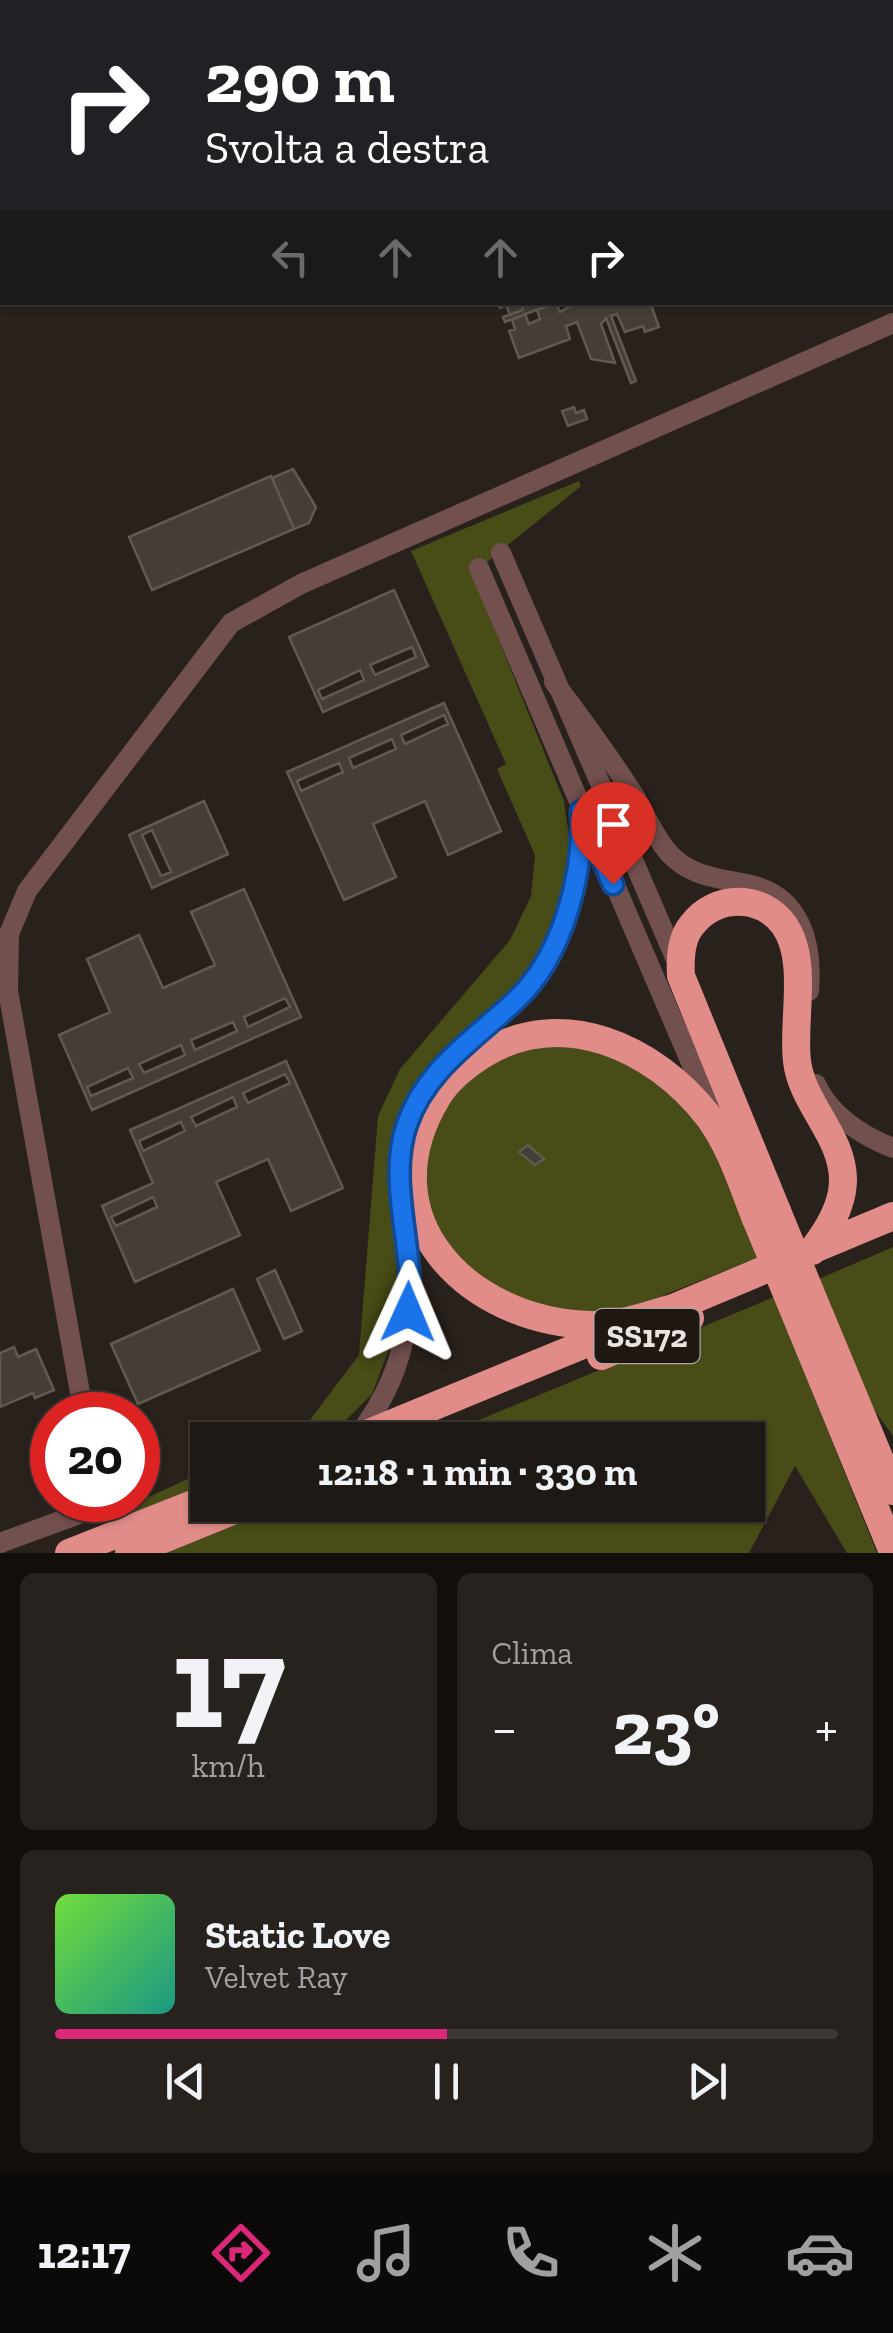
<!DOCTYPE html>
<html lang="it">
<head>
<meta charset="utf-8">
<style>
  body { margin:0; font-family:"Zilla Slab",serif; background:#27221e; color:#f1f3f6; height:100vh; display:flex; flex-direction:column; font-size:38px; white-space:nowrap }
  * { box-sizing:border-box; margin:0 }
  p { font-size:32px; color:#a1a0a0 }
  .icon { flex:none; width:55px; height:55px; fill:none; stroke:currentColor; stroke-width:2; stroke-linecap:round; stroke-linejoin:round }
  .map { position:relative; height:1553px; overflow:hidden }
  .drawer { display:flex; flex-direction:column; gap:20px; padding:20px; background:#110e0c; flex:1 }
  .drawer>* { flex:none }
  .top-card { position:absolute; left:0px; top:0px; width:895px; height:305px; box-shadow:0 2px 8px #0004,0 0 0 2px #3c3834; background:#202124; color:#fff; overflow:hidden }
  .speed { position:absolute; left:30px; top:1392px; display:flex; gap:20px; font-size:50px; font-weight:700; text-align:center }
  .speed>* { display:grid; place-content:center; width:130px; height:130px; border-radius:50%; background:#1f1915; box-shadow:0 2px 8px #0004,0 0 0 2px #3c3834; line-height:1 }
  .speed .limit { border:15px solid #d22; background:#fff; color:#111 }
  .pin { position:absolute; display:grid; place-items:center; width:85px; height:85px; color:#fff; margin:-102px -42px; border-radius:50% 50% 50% 0; rotate:-45deg; box-shadow:0 0 10px #0007 }
  .pin .icon { rotate:45deg }
  .me { position:absolute; width:110px; margin:-55px; rotate:1deg; stroke-linejoin:round; filter:drop-shadow(0 0 8px #0008) }
  .turn { display:flex; align-items:center; gap:35px; height:210px; padding:0 40px; font-size:45px }
  .turn .icon { width:130px; height:130px; stroke-width:2.5 }
  .turn b { display:block; font-size:70px; line-height:85px }
  .lanes { display:flex; align-items:center; height:95px; padding:0 40px; background:#0003; justify-content:center; gap:50px; direction:ltr }
  .lanes .off { opacity:.35 }
  .big { font-size:75px; font-weight:700; line-height:1.1 }
  .drawer .tile { flex:1; display:flex; flex-direction:column; justify-content:center; gap:15px; min-width:0; padding:0 35px; border-radius:15px; background:#27221e }
  .drawer .dial { align-items:center; gap:0 }
  .dial b { font-size:130px; line-height:1 }
  .song { display:flex; align-items:center; gap:30px }
  .cover { width:120px; height:120px; border-radius:15px; background:linear-gradient(135deg,hsl(100 70% 55%),hsl(170 70% 35%)) }
  .played { height:10px; border-radius:5px; background:linear-gradient(90deg,#db2777 50%,#3c3834 50%) }
  .keys { display:flex; justify-content:space-around; direction:ltr }
  .heat { display:flex; justify-content:space-between; align-items:center; font-size:55px; direction:ltr }
  .drawer .tiles { flex:1; display:grid; gap:20px; grid-template-columns:1fr 1fr }
  .tile:last-child { grid-column:span 2 }
  .trip { position:absolute; left:190px; top:1422px; width:575px; height:100px; border-radius:0px; background:#1f1915; box-shadow:0 2px 8px #0004,0 0 0 2px #3c3834; font-weight:700; line-height:100px; text-align:center }
  .menu { display:flex; height:160px; justify-content:space-around; align-items:center; background:#0c0a08; color:#a1a0a0 }
  .menu .icon { width:70px; height:70px }
  .menu .selected { color:#db2777 }
  .menu b { font-size:45px; color:#f1f3f6 }
  .map>svg:first-child { display:block }
  .green { fill:#484c16 }
  .building { fill:#453e36; stroke:#615a51; stroke-width:2.5; fill-rule:evenodd }
  .lines { fill:none; stroke-linecap:round; stroke-linejoin:round }
  .minor { stroke:#72504e; stroke-width:20 }
  .highway { stroke:#e18c89; stroke-width:28 }
  .highway-bridge { stroke:#e18c89; stroke-width:28 }
  .route-casing { stroke:#114b97; stroke-width:25 }
  .route { stroke:#1a73e8; stroke-width:18 }
  .labels { text-anchor:middle; dominant-baseline:central; stroke-width:10; stroke-linejoin:round; paint-order:stroke }
  .shield { fill:#1f1712; stroke:#ada6a3; stroke-width:2.5 }
  .shield-label { font-size:32px; font-weight:bold; fill:#eae4e1 }
</style>
</head>
<body>
<div class="map">
<svg width="893" height="1553" viewBox="0 0 893 1553">
  <rect width="100%" height="100%" fill="#29211c"/>
  <!-- green -->
  <path class="green" d="M579,481l2,5 -109,88 92,227 8,56 -7,51 -34,67 -137,196 6,149 -28,74 -40,40 -14,6h-45l33,-15 53,-70 19,-239 22,-47 110,-129 21,-44 4,-41 -38,-86 9,-5 -95,-213z
    M547,1038l85,20 60,53 22,40 43,107 -143,57 -80,-2 -54,-24 -52,-67 -6,-73 37,-69z
    M893,1247v189l-22,-31 -57,-124z
    M774,1297l103,256h-30l-52,-87 -46,87h-589l115,-48h473v-65h-317z
    M207,1470v17l-89,39 3,-16z"/>
  <!-- building -->
  <path class="building" d="M498,302h23l2,8 -13,5 -4,-10 -6,3z
    M521,302l14,3 22,-3 -52,20 -2,-5 20,-7z
    M577,302h73l9,25 -14,5 -2,-6 -18,6 -8,-18 -6,2 25,65 -5,2 -25,-65 -5,6 14,39 -24,-4 -14,-37 -11,4 4,13 -51,19 -10,-27 6,-2 -3,-9 13,-6 4,10 11,-5 -3,-9 19,-7 4,9z
    M574,407l2,6 8,-3 3,9 -19,7 -6,-15z
    M293,469l23,38 -7,16 -15,6 -22,-51z
    M271,476l23,53 -142,61 -23,-53z
    M394,590l34,76 -105,46 -34,-75zM412,647l4,10 -41,18 -5,-10zM360,670l4,10 -42,19 -4,-9z
    M444,703l57,128 -53,24 -23,-54 -52,23 23,53 -52,23 -57,-128zM444,715l4,9 -43,20 -4,-9zM392,739l4,10 -43,19 -4,-10zM339,763l4,9 -42,19 -4,-10z
    M204,801l24,53 -76,34 -23,-53zM152,830l19,42 -10,4 -19,-41z
    M244,889l57,128 -209,93 -33,-75 51,-23 -23,-53 52,-24 24,53 52,-23 -24,-53zM285,998l5,9 -42,20 -4,-10zM233,1022l4,9 -42,19 -4,-10zM181,1045l4,10 -41,18 -5,-9zM128,1068l5,10 -42,18 -4,-9z
    M286,1061l57,127 -52,23 -23,-52 -52,23 24,53 -105,47 -33,-76 51,-23 -23,-53zM285,1074l5,9 -42,20 -5,-10zM233,1097l4,10 -41,19 -5,-9zM181,1122l4,9 -42,20 -4,-10zM153,1197l4,10 -41,19 -5,-9z
    M528,1145l16,14 -9,6 -16,-13z
    M275,1270l27,61 -18,8 -27,-60z
    M233,1289l27,61 -122,54 -27,-60z
    M14,1347l4,10 18,-8 18,41 -19,8 -2,-5 -33,14v-54z"/>
  <g class="lines">
    <!-- minor -->
    <path class="minor" d="M501,553l179,416
      M479,568l234,546
      M554,682c28,37 55,74 80,113 12,20 23,48 41,64 20,18 48,20 72,25 54,11 66,59 62,107
      M816,1084c14,31 46,52 77,64
      M84,1415l-76,-424 1,-57 18,-43 204,-268 70,-39 592,-261
      M357,1437c59,-78 55,-137 47,-230 -2,-28 -7,-55 3,-83 18,-55 69,-87 109,-124 46,-43 68,-127 65,-189
      M0,1543l82,-30 8,-13"/>
    <!-- highway -->
    <path class="highway" d="M777,1211l-96,-235c-1,-16 0,-38 11,-51 23,-31 70,-31 92,0 25,35 8,95 13,136 5,44 47,75 46,121 -1,26 -16,49 -31,69
      M673,1308c-26,7 -54,18 -82,17 -123,-3 -228,-107 -153,-229 10,-17 27,-30 44,-41 80,-50 172,-8 226,61 23,31 34,68 48,103
      M659,1314l234,-98
      M821,1318l72,173
      M801,1328l92,224
      M601,1356l89,-38
      M352,1440l267,-110
      M69,1553l139,-55
      M129,1553l118,-48"/>
    <!-- highway-bridge -->
    <path class="highway-bridge" d="M777,1211l44,107
      M756,1219l45,109"/>
  </g>
  <g class="lines">
    <!-- route casing -->
    <g class="route-casing">
      <path id="route" d="M408,1312c9,-61 -22,-128 -1,-188 19,-55 69,-86 109,-124 47,-44 68,-126 65,-189l32,73"/>
    </g>
    <!-- route -->
    <use href="#route" class="route"/>
  </g>
  <g class="labels">
    <!-- shield labels -->
    <rect class="shield" x="594.5" y="1309" width="105" height="54" rx="8"/>
    <g class="shield-label">
      <text x="647" y="1336">SS172</text>
    </g>
  </g>
</svg>
<div class="speed"><div class="limit">20</div></div>
<div class="pin" style="left:613px;top:884px;background:#d93025"><svg class="icon" aria-label="arrive" viewBox="0 0 24 24"><path d="M6 21V4h12l-3 4 3 4H6"/></svg></div>
<svg class="me" style="left:408px;top:1312px" viewBox="-20 -20 40 40"><path d="M0-17L14 15 0 8-14 15z" fill="#1a73e8" stroke="#fff" stroke-width="4"/></svg>
<div class="trip">12:18 · 1 min · 330 m</div>
<div class="top-card">
<div class="turn"><svg class="icon" aria-label="right" viewBox="0 0 24 24"><path d="M7 20v-9h11M14 6l5 5-5 5"/></svg><div><b>290 m</b>Svolta a destra</div></div>
<div class="lanes"><svg class="icon off" aria-label="left" viewBox="0 0 24 24"><path d="M17 20v-9H6M10 6l-5 5 5 5"/></svg><svg class="icon off" aria-label="ahead" viewBox="0 0 24 24"><path d="M12 20V5M6 11l6-6 6 6"/></svg><svg class="icon off" aria-label="ahead" viewBox="0 0 24 24"><path d="M12 20V5M6 11l6-6 6 6"/></svg><svg class="icon" aria-label="right" viewBox="0 0 24 24"><path d="M7 20v-9h11M14 6l5 5-5 5"/></svg></div>
</div>
</div>
<section class="drawer">
<div class="tiles">
<div class="tile dial"><b>17</b><p>km/h</p></div>
<div class="tile"><p>Clima</p>
<div class="heat"><a>−</a><b class="big">23°</b><a>+</a></div>
</div>
<div class="tile">
<div class="song"><i class="cover"></i><div><b>Static Love</b><p>Velvet Ray</p></div></div>
<div class="played"></div>
<div class="keys"><svg class="icon" aria-label="previous" viewBox="0 0 24 24"><path d="M18 5L8 12l10 7zM5 5v14"/></svg><svg class="icon" aria-label="pause" viewBox="0 0 24 24"><path d="M8 5v14M16 5v14"/></svg><svg class="icon" aria-label="next" viewBox="0 0 24 24"><path d="M6 5l10 7-10 7zM19 5v14"/></svg></div>
</div>
</div>
</section>
<nav class="menu">
<b>12:17</b>
<svg class="icon selected" aria-label="directions" viewBox="0 0 24 24"><path d="M12 3l9 9-9 9-9-9zM9 14v-3h6M13 9l2 2-2 2"/></svg>
<svg class="icon" aria-label="music" viewBox="0 0 24 24"><path d="M9 18V5l10-2v13"/><circle cx="6" cy="18" r="3"/><circle cx="16" cy="16" r="3"/></svg>
<svg class="icon" aria-label="phone" viewBox="0 0 24 24"><path d="M5 4h4l2 5-3 2q2 4 5 5l2-3 5 2v4C11 20 4 13 5 4z"/></svg>
<svg class="icon" aria-label="climate" viewBox="0 0 24 24"><path d="M12 3v18M4 7l16 10M4 17L20 7"/></svg>
<svg class="icon" aria-label="car" viewBox="0 0 24 24"><path d="M5 17H2v-5l4-1 3-4h7l3 4 3 1v5h-3M9 17h6M6 11h13"/><circle cx="7" cy="17" r="2"/><circle cx="17" cy="17" r="2"/></svg>
</nav>
</body>
</html>
